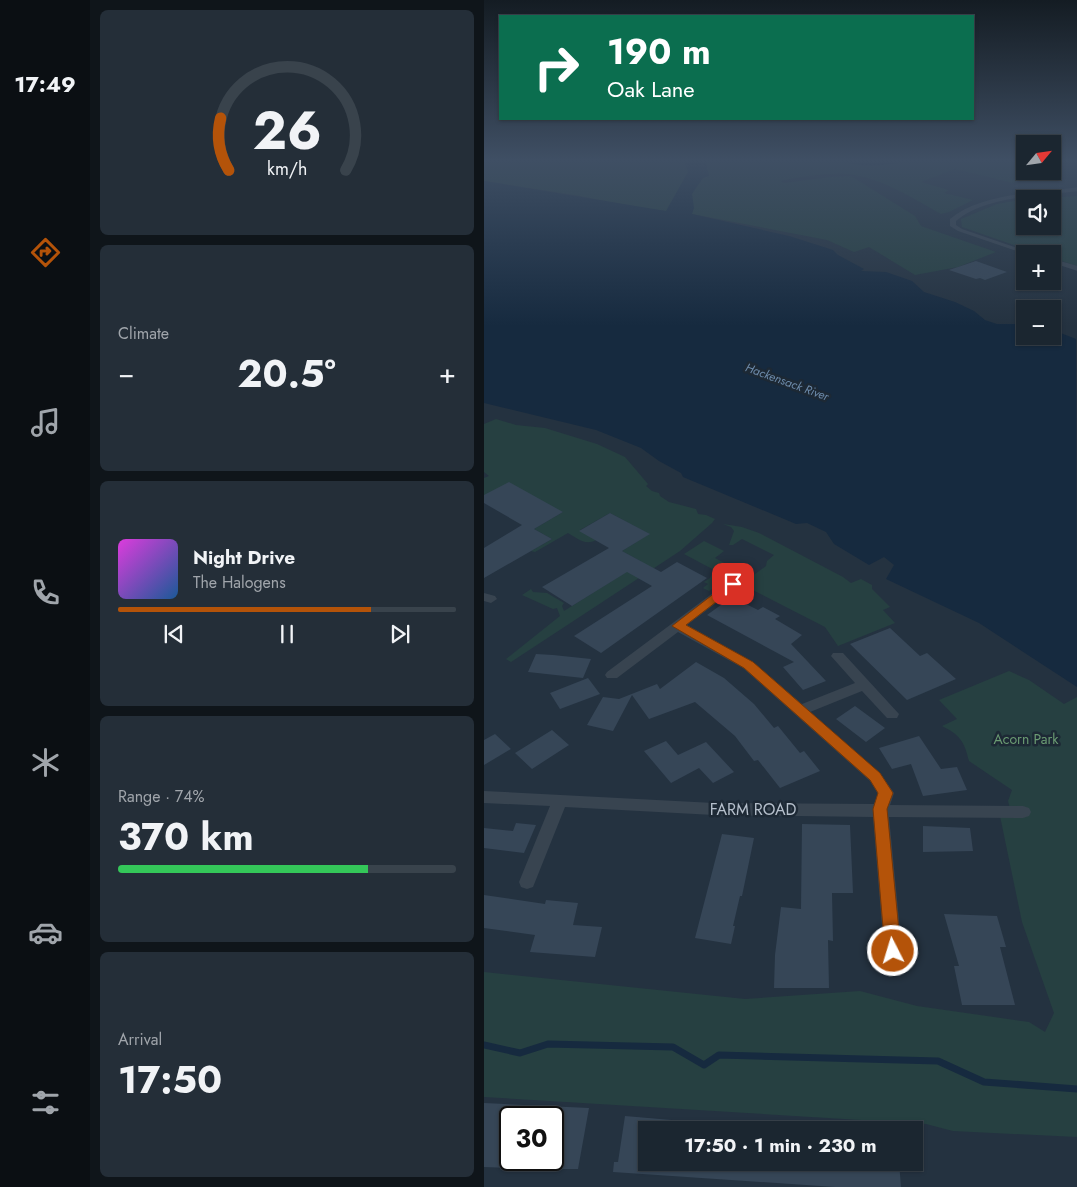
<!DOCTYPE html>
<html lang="en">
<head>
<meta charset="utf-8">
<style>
  body { margin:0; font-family:Jost,sans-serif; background:#242e38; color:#f1f3f6; height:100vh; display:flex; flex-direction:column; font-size:19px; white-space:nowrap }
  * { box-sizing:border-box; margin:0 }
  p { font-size:16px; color:#a0a5ab }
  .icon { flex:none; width:28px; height:28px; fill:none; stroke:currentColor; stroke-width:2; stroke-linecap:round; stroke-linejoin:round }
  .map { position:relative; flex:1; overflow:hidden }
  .drawer { display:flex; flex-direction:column; gap:10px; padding:10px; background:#0f151a; width:394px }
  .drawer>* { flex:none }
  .top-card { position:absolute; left:15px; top:15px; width:475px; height:105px; border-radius:0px; box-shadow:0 1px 4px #0004,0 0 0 1px #39434c; background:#0b6e4f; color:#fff; overflow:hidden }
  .needle { width:32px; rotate:61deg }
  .tools { position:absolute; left:532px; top:135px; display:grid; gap:10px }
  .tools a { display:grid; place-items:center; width:45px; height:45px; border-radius:0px; background:#1b2630; box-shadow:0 1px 4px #0004,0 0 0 1px #39434c; font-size:25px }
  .speed { position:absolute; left:15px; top:1106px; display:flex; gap:10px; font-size:25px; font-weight:700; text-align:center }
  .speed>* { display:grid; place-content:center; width:65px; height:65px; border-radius:50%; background:#1b2630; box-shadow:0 1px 4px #0004,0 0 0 1px #39434c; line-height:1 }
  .speed .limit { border:2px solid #111; border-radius:8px; background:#fff; color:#111 }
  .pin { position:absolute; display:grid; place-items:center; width:42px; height:42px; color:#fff; margin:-21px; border-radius:10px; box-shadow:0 2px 8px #0006 }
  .me { position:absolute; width:55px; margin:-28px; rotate:355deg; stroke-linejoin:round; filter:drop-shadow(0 0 4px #0008) }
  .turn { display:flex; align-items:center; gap:18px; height:105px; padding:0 25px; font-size:22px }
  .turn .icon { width:65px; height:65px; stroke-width:2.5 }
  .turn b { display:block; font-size:35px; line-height:42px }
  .big { font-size:38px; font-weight:700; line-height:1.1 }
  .drawer .tile { flex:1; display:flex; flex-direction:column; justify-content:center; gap:8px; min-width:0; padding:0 18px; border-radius:8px; background:#242e38 }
  .drawer .dial { align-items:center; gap:0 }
  .dial svg { height:130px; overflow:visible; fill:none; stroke:#39434c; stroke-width:7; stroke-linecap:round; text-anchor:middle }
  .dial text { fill:#f1f3f6; stroke:none }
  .song { display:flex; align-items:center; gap:15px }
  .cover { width:60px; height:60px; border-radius:8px; background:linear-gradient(135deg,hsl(300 70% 55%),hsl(210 70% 35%)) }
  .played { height:5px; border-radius:2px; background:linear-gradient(90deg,#b45309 75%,#39434c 75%) }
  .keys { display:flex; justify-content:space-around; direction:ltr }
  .heat { display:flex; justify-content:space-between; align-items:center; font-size:28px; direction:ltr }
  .charge { height:8px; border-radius:4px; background:linear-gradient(90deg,#34c759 74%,#39434c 0) }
  .trip { position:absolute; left:154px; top:1121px; width:285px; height:50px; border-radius:0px; background:#1b2630; box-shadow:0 1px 4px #0004,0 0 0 1px #39434c; font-weight:700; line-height:50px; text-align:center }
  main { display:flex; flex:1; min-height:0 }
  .menu { display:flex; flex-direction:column; width:90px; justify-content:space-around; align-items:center; background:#0b0f13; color:#a0a5ab }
  .menu .icon { width:35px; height:35px }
  .menu .active { color:#b45309 }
  .menu b { font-size:22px; color:#f1f3f6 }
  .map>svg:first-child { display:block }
  .green { fill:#264041 }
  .water { fill:#162a3f }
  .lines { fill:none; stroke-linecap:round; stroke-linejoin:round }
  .stream { stroke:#162a3f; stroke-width:7 }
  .building { fill:#364657 }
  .minor { fill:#384450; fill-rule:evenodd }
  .route { fill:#b45309; stroke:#753606 }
  .labels { text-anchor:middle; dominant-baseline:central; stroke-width:5; stroke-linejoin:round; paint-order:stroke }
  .far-water-label { font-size:12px; font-style:italic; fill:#6d8bab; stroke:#1d2935 }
  .park-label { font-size:14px; fill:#6b9c73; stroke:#1d2935 }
  .near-street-label { font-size:16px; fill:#b5bfcb; stroke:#1d2935 }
</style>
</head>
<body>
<main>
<nav class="menu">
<b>17:49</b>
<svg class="icon active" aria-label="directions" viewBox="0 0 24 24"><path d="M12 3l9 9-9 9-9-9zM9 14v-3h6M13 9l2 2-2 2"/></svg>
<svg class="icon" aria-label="music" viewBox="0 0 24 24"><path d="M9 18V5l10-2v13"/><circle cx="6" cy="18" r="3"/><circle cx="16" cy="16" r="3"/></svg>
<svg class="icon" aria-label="phone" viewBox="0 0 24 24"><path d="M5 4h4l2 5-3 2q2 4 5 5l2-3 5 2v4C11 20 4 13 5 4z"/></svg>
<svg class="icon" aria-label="climate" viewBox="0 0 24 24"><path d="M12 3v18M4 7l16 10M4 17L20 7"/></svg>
<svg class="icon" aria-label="car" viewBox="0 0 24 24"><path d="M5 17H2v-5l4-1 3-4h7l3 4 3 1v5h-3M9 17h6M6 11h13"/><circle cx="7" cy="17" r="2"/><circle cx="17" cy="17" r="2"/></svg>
<svg class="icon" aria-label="filters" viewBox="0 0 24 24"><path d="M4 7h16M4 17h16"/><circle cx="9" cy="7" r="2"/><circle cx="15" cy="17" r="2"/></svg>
</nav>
<section class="drawer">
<div class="tile dial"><svg viewBox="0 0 100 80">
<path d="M14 69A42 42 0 1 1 86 69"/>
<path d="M14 69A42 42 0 0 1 9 37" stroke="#b45309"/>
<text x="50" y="56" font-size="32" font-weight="700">26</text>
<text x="50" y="72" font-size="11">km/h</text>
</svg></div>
<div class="tile"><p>Climate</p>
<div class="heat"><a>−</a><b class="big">20.5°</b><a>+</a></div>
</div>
<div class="tile">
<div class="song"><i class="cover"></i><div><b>Night Drive</b><p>The Halogens</p></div></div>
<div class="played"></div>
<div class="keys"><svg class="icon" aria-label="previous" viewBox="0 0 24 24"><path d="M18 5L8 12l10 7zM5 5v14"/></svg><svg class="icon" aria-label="pause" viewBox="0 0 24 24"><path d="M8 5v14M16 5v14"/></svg><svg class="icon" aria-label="next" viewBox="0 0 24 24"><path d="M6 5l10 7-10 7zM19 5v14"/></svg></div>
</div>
<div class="tile"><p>Range · 74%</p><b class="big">370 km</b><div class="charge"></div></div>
<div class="tile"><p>Arrival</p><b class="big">17:50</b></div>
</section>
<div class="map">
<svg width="594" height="1187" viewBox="0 0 594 1187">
  <rect width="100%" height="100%" fill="#243240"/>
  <!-- green -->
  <path class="green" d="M0,160h541v11h19l-31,12 -58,-14 -34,13 28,8 -5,3 29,7 -24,12 -8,2c-29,-16 -62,-38 -96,-40 -21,-1 -44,3 -65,7l4,2 46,-6 21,-1 64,40 6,10 75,26 -38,15 -43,8 -46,-28 -15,5 -27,-12 -135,-26 -44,-5 -74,-14 -90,-14z
    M593,196v70l-24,-8v-4h-13l-78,-27 -1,-8 36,-15 28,-5v27h28v-27h-20z
    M12,419l20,6 29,3 52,16 28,13 23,27 -2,2 6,5 7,2 1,3 9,6 27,7 2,5 8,1 9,4 -3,4 -32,28 -169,111 -5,-3 54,-43 -3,-8 -4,1 -31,-14 9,-6 2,3 14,1 17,10 -2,3 2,5 78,-49 -20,-11 27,-17 -39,-21 -30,17 16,10c-11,6 -19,-2 -28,-7l-33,19 -4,-1 21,-12 -18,-10 29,-17 -79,-17v-17l5,-2 -5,-4v-48z
    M239,524l19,3 17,6 84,44 8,6 10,-4 11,6v4l18,18 -7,3 12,13 -57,23 -13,-19 -84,-43 25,-18 1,-5 7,-6 -32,-16 -9,6h-4l5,-14 -3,-4z
    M220,541l20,10 -9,7 26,14 -32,19 -6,-3 5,-4 -4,-2 6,-4 4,-8 -30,-16z
    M525,671l20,9 35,24 13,-7v440l-124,-6 -27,-7 -442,-27v-125l261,27 115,-8 57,15 112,16 16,10 9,-19 -32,-91 -22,-106h12l-4,-15 4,-11 -43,-29c-5,-20 -9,-26 -27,-35l15,-7 -18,-19z"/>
  <!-- water -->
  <path class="water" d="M204,160h22l-4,4 3,12 -6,2 -11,16 2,14 -2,6 97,22 44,14 5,5 26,14 -3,2 25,1 26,9 12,11 31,10 19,9 11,9 12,4h28v12h28v-6l23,9 1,348 -98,-64 -93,-44 8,-14 -10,-8 -15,8 -35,-21 -8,-12 -19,-9 -11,1 -113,-47 -2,-4 -22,-12 -18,-13 -45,-18 -112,-27v-222l182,30 22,-39 -3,-8z
    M357,160h59l-1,3c-20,3 -40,5 -58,-3z"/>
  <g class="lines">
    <!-- stream -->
    <path class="stream" d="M0,1045l36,8 28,-9 125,3 31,18 15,-10 219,6 46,21 94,7"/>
  </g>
  <!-- building -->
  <path class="building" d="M492,261l31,11 -22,8 -5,-2 -4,1 -27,-9z
    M25,482l54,30 -29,17 18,10 -68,39v-30l38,-23 -38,-22v-8z
    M126,513l40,21 -28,17 39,21 16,-10 30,16 -106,75 -27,-17 78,-50 -25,-14 -55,34 -30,-19 67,-39 -30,-17z
    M248,597l26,13 5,-3 17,9 -5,3 27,16 -11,9 35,37 -23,9 -20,-23 11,-5 -87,-47z
    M406,628l30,28 7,-3 29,26 -49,21 -57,-56z
    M52,654l17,1 38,4 -8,19 -55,-6z
    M212,662l28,16 30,26 20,24 4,-2 22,27 4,-2 16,20 -40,17 -22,-28 -4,1 -19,-25 -40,-34 -46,17 -17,-24 -19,36 -26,-6 16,-28 16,2 38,-15 3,5z
    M104,678l12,16 -40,15 -10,-16z
    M371,706l30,22 -19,14 -30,-23z
    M68,730l17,15 -37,24 -17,-16z
    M11,734l16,15 -27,16v-25z
    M435,736l22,33 16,-2 10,23 -44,6 -12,-32 -19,5 -13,-21z
    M182,741l12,14 28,-13 28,30 -21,11 -14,-15 -28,15 -27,-32z
    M32,823l20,2 -12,28 -40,-5v-20l29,3z
    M318,824l48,1 3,68h-21l1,48 -5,-1 1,48h-55l1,-33 6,-48 20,2z
    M439,826l47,2 3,23 -50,1z
    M238,834l32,4 -12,58h-2l-7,30h2l-4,18 -36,-6z
    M0,895l61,9 1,-4 32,3 -5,22 29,2 -7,30 -65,-5 5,-17 -51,-7z
    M460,914l53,2 9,31h-6l15,58h-53l-8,-39h5z
    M0,1103l105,5 -11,61h-25v-51h-43v50l-26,-1z
    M141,1116l58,5 -1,9h-36v32h253l2,25h-66l-222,-15 1,-10h4z"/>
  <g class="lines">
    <!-- minor -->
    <path class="minor" d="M594,187v4c-38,5 -93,5 -122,30v4l6,4 73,25h-10l-67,-23 -8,-5v-7c31,-26 88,-26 128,-32z
      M569,259l25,7v5l-25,-8z
      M249,580l4,1 2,3 -2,3 -50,38 66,37 49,42 53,-21 -24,-27 2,-3h10l56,61 -2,4h-10l-25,-27 -52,21 70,61 14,20 -4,12 133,1 6,2 2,4 -2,4 -6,2 -134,-1 13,134 -3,6 -6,2 -6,-2 -3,-6 -11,-134 -159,-2 -149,-8 -32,80 -6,2 -6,-2 -2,-5 31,-76 -66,-3v-12l230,12 160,1 4,-10 -8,-13 -127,-113 -65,-36 -61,46h-10l-2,-3 2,-3 122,-91z
      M0,593l11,3 2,3 -6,4 -7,-2z"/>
  </g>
  <!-- sky -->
  <linearGradient id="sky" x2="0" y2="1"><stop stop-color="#141c23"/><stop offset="0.49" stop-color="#3f4f64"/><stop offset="1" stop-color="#3f4f64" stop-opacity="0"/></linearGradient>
  <rect width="594" height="326" fill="url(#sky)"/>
  <!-- route -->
  <path class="route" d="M249,581l6,3 -2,2 -51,39 67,37 127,111 13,20 -6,16 14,142 -2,5 -6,2 -6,-2 -2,-5 -12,-142 5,-16 -8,-13 -126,-112 -72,-42 57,-44z"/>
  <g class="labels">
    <!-- far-water labels -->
    <g class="far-water-label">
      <text transform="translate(303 382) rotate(20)">Hackensack River</text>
    </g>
    <!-- park labels -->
    <g class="park-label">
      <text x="542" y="739">Acorn Park</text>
    </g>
    <!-- near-street labels -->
    <g class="near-street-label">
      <text x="269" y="809">FARM ROAD</text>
    </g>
  </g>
</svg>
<div class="tools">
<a><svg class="needle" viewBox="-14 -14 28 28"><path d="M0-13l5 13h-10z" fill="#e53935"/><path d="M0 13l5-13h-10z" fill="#a0a5ab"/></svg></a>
<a><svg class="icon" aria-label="sound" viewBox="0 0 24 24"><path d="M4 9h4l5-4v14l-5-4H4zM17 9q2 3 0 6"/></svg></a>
<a>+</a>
<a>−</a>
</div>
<div class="speed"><div class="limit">30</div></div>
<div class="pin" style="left:249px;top:584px;background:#d93025"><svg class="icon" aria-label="arrive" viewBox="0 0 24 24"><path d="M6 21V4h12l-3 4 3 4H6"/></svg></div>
<svg class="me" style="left:409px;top:951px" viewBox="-20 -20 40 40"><circle r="17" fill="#b45309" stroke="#fff" stroke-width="3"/><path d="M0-11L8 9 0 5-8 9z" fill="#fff"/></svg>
<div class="trip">17:50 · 1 min · 230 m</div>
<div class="top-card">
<div class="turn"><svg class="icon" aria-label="right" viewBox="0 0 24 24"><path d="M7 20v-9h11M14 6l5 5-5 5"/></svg><div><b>190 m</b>Oak Lane</div></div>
</div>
</div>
</main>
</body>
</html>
